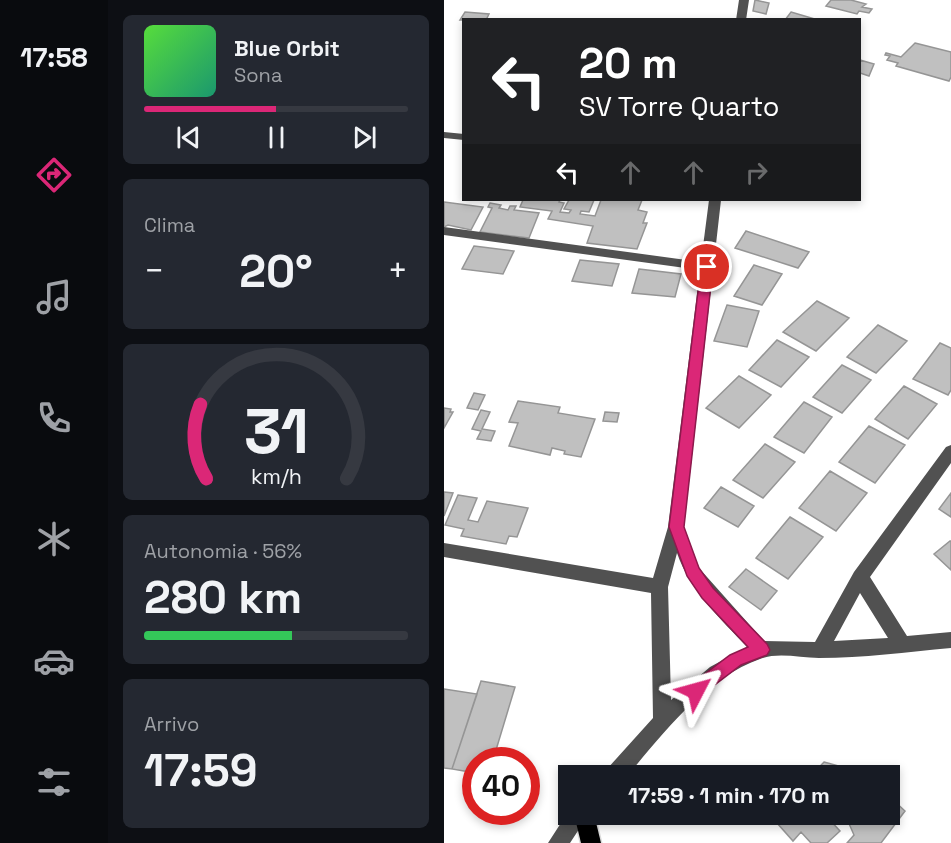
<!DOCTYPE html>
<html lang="it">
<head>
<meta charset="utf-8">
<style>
  body { margin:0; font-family:"Space Grotesk",sans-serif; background:#242831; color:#f1f3f6; height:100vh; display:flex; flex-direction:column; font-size:22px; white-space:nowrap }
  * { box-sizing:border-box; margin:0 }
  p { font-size:20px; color:#9ea1a6 }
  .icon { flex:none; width:33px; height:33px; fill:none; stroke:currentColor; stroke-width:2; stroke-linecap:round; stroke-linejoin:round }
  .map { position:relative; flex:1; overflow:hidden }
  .details { display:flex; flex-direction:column; gap:15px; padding:15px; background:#0d0f14; width:336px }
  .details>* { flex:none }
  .banner { position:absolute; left:18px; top:18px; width:399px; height:183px; border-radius:0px; box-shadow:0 3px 9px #0003; background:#202124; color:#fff; overflow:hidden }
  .speed { position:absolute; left:18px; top:747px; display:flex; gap:12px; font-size:30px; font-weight:700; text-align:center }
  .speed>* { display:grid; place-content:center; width:78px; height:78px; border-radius:50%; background:#171b24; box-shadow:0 3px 9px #0003; line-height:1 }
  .speed .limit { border:9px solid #d22; background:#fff; color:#111 }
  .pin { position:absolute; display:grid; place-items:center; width:51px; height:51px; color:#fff; margin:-26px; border:3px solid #fff; border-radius:50%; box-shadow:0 2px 6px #0007 }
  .me { position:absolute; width:66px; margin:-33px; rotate:51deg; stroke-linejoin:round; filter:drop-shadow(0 0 4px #0008) }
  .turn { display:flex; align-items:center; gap:21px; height:126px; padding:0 18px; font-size:27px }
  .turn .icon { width:78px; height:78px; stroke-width:2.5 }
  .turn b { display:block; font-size:42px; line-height:51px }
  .lanes { display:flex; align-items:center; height:57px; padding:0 18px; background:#0003; justify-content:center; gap:30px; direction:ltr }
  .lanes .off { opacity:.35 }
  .big { font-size:45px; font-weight:700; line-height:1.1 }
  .details .widget { flex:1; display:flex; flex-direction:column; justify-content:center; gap:9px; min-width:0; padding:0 21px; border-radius:9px; background:#242831 }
  .details .dial { align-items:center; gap:0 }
  .dial svg { height:156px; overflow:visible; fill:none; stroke:#363941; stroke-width:7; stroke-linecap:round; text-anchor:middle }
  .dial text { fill:#f1f3f6; stroke:none }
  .song { display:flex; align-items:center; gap:18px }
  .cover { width:72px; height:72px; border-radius:9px; background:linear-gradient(135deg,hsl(110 70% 55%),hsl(160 70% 35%)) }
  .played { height:6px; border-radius:3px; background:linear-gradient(90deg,#db2777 50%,#363941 50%) }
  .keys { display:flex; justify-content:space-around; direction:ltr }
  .heat { display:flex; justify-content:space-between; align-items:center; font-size:33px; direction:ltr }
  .charge { height:9px; border-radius:4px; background:linear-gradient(90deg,#34c759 56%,#363941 0) }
  .trip { position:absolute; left:114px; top:765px; width:342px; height:60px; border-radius:0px; background:#171b24; box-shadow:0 3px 9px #0003; font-weight:700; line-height:60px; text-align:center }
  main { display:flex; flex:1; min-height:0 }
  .tabs { display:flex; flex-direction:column; width:108px; justify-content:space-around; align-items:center; background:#090b0e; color:#9ea1a6 }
  .tabs .icon { width:42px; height:42px }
  .tabs .on { color:#db2777 }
  .tabs b { font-size:27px; color:#f1f3f6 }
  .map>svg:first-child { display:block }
  .building { fill:#c0c0c0; stroke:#959595; stroke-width:1.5 }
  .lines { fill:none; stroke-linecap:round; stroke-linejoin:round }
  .major-casing { stroke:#dbdbdb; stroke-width:3 }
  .minor { fill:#515151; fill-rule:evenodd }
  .major { fill:#000; fill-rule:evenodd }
  .route { fill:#db2777; stroke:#8e194d; stroke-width:1.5 }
</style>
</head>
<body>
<main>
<nav class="tabs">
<b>17:58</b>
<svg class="icon on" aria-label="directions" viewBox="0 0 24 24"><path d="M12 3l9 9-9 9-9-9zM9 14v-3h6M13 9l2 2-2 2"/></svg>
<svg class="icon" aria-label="music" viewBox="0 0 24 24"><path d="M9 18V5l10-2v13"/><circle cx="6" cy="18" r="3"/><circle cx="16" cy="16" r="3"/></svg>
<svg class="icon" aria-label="phone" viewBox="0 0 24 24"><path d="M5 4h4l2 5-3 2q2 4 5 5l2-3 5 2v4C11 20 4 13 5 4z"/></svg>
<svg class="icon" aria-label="climate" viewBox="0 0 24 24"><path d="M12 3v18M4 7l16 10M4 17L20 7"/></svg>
<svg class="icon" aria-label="car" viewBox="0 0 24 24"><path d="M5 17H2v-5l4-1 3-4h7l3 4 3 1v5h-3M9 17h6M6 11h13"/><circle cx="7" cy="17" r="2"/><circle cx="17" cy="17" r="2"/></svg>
<svg class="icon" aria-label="filters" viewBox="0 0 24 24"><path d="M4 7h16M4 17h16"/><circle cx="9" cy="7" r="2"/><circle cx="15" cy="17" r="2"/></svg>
</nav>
<section class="details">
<div class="widget">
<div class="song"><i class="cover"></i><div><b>Blue Orbit</b><p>Sona</p></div></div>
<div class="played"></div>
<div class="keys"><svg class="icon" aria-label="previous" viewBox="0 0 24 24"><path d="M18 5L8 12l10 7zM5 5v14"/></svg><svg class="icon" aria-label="pause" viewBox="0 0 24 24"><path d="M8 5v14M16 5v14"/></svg><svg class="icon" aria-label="next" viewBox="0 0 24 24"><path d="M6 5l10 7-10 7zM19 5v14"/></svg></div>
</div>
<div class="widget"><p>Clima</p>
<div class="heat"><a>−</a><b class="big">20°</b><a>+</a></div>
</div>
<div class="widget dial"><svg viewBox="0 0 100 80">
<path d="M14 69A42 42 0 1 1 86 69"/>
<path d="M14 69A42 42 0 0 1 11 31" stroke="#db2777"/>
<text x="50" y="56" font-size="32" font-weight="700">31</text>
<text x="50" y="72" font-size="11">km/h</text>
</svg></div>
<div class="widget"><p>Autonomia · 56%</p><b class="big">280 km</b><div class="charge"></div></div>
<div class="widget"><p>Arrivo</p><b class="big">17:59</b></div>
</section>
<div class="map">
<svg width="507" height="843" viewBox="0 0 507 843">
  <rect width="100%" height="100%" fill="#fff"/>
  <!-- building -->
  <path class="building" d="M311,0l14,3 -3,11 -13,-3z
    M387,0h20l15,4 -4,3 10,2 -3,4 -10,-2 -2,3 -31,-8z
    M21,12l24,2 -3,6h-26z
    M347,12l27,8h-33z
    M471,43l36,9v25l-2,4 -53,-15 2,-3 -11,-3 3,-4 -5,-1 1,-2 15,4z
    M416,60l14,4 -5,12 -9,-3z
    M79,200h37l-1,2 5,1 -4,9 9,1 2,-3 -7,-1 5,-9h25l-5,12 -8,-1 -1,3 15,2 6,-16h41l-4,10 9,2 -4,11h4l-10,26 -50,-6 6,-17 -45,-7 4,-8 -32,-4z
    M0,202l39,5 -12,23 -23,-5 -4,2z
    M46,203l11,2 -2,3 9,2 2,-4h6l-2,4 25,3 -10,25 -49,-6 12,-24 -4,-1z
    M302,231l63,21 -11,16 -63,-20z
    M30,246l40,5 -11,23 -41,-5z
    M136,260l39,4 -7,22 -40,-5z
    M310,265l28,9 -20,31 -28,-9z
    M195,269l42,5 -6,23 -43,-4z
    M373,301l32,17 -33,33 -33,-19z
    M283,305l32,6 -12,36 -33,-6z
    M434,325l29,16 -31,32 -29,-16z
    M333,340l32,17 -28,30 -32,-17z
    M496,343l11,5v42l-3,5 -35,-16z
    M398,365l29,15 -29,33 -29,-16z
    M295,376l32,19 -32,33 -33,-20z
    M460,386l33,18 -29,35 -33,-20z
    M30,393l11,2 -7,15 -11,-2z
    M74,401l42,6 -2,6 37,6 -14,38 -17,-3 1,-3 -13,-3 -2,7 -41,-9 9,-23 -9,-1z
    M360,402l28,15 -28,36 -30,-16z
    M0,408l7,1 -1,3h3l-9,16z
    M37,410l9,2 -8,17 13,2 -4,10 -14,-2 4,-8 -9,-2z
    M161,412l14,1 -2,9 -14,-1z
    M425,426l36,19 -30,38 -36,-21z
    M321,444l30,18 -32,36 -30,-18z
    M386,471l37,22 -31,38 -37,-23z
    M277,487l33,19 -16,21 -34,-19z
    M0,492l9,1 -9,23z
    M507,493v24l-12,-8z
    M14,495l19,3 -9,22 10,2 9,-21 41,7 -11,29 -8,-1 -3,8 -45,-8 3,-7 -19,-4z
    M346,517l33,20 -35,42 -32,-21z
    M506,541h1v29l-17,-16z
    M302,569l31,22 -16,19 -32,-23z
    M37,681l34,6 -22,73h-17v13l-24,-4z
    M0,689l33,5 -25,75 -8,-1z
    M380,762l15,4 3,9 -31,1z
    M446,797l15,14 -24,32h-34l7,-8 -7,-16 1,-5h42z
    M325,814h63l-4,4 12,13 -13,12h-16l-10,-11 -8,9z"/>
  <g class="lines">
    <!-- major casing -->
    <g class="major-casing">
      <path id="major" d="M130,814h20l7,29h-20z"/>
    </g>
    <!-- minor -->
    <path class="minor" d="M295,0h10l-3,20h-10z
      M0,132l20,2v6l-20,-2z
      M265,200h12l-37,327 15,41 65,73 51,1 39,-70 92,-125 5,-2v18l-81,114 37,59 44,-4v16c-44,4 -88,10 -132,10 -19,0 -41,-6 -59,1 -56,20 -96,74 -133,117h-23l3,-7 46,-51 -2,-125 -207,-36v-14l209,35 15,-51 32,-257 -256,-35v-8l257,35zM233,553c13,38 43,65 70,94l-37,20 -39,33 -3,-113zM416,593l28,45 -54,3z
      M124,812v2h21l-19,29h-22z"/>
    <!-- major -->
    <use href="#major" class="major"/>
  </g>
  <!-- route -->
  <path class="route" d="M263,263l6,4 -29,260 15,41 14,20 54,56 3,6 -3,5 -26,10 -45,34 -6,-3 -2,-5 2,-6 40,-30 18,-8 -46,-49 -15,-22 -18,-49 32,-260z"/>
</svg>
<div class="speed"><div class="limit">40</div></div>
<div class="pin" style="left:263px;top:267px;background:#d93025"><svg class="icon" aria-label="arrive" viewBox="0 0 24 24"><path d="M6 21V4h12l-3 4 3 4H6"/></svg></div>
<svg class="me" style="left:252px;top:691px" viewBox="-20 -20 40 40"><path d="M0-17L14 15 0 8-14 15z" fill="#db2777" stroke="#fff" stroke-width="4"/></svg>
<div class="trip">17:59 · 1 min · 170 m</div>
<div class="banner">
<div class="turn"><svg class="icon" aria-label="left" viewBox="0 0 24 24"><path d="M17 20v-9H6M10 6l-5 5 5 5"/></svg><div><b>20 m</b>SV Torre Quarto</div></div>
<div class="lanes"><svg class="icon" aria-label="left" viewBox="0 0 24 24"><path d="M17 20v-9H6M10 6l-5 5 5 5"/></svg><svg class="icon off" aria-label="ahead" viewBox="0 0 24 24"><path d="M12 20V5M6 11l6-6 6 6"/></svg><svg class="icon off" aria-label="ahead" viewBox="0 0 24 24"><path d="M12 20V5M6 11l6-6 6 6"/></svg><svg class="icon off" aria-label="right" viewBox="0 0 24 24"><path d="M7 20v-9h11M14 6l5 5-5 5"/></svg></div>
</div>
</div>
</main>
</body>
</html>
